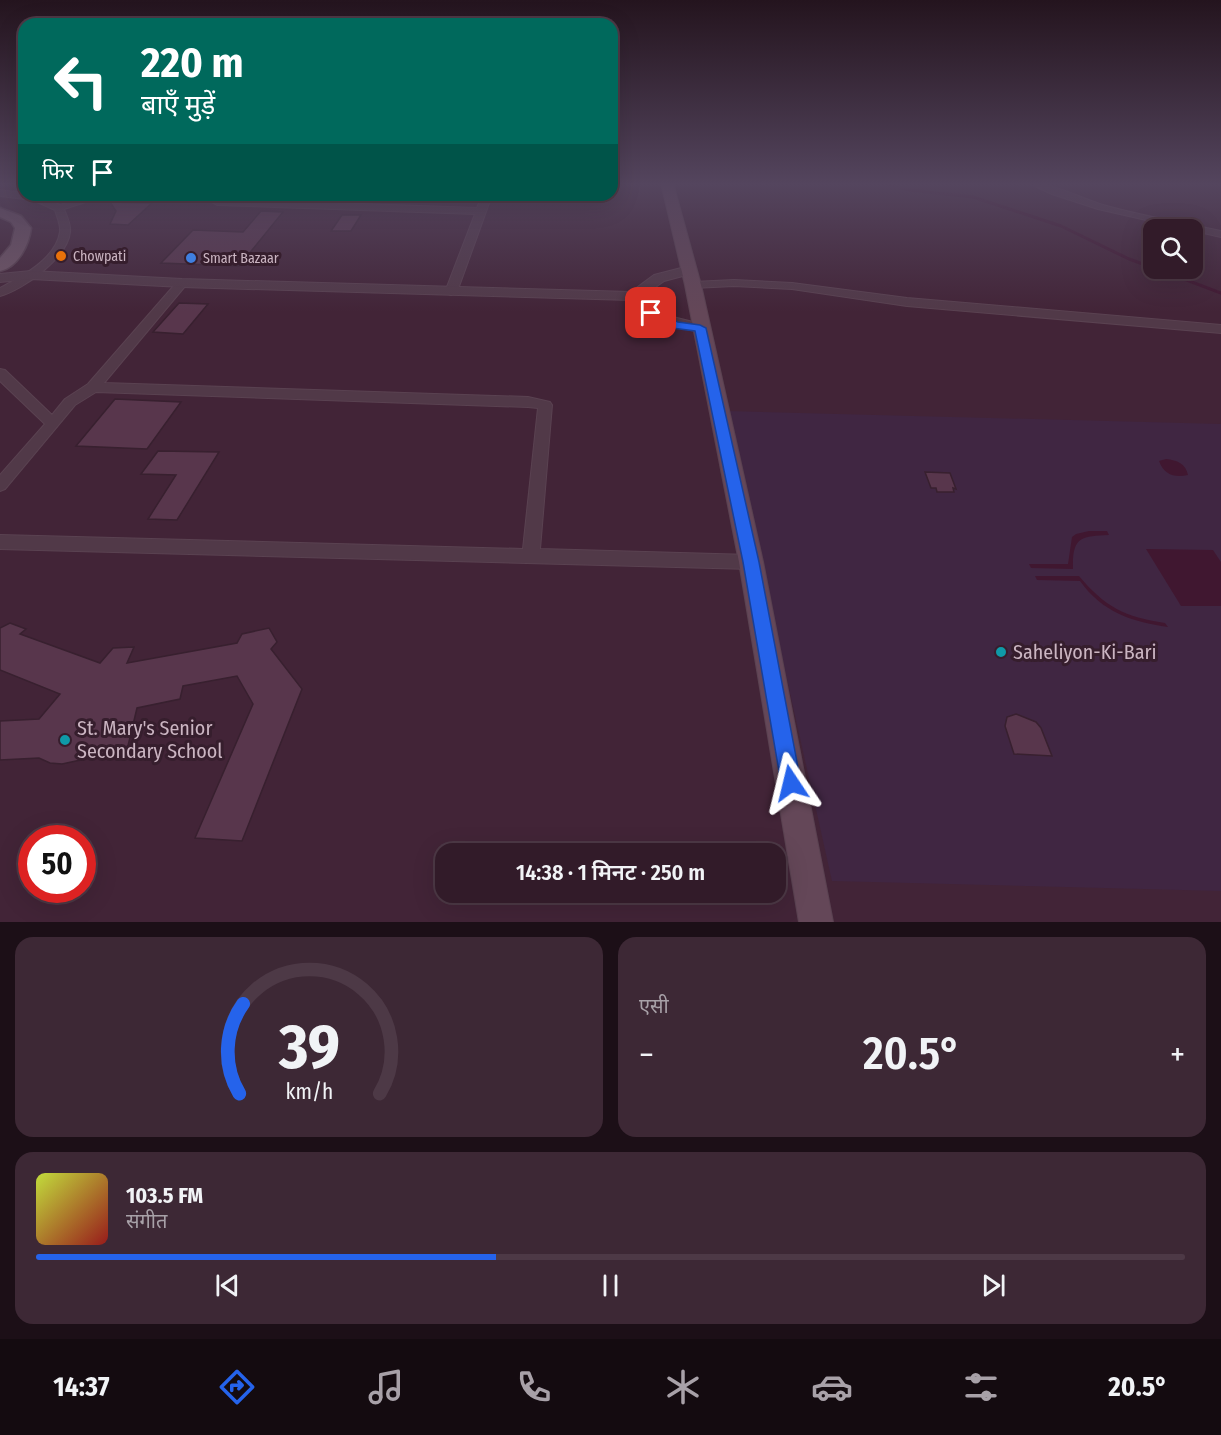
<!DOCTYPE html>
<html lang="hi">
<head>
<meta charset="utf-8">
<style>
  body { margin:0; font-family:"Fira Sans Condensed","Noto Sans Devanagari",sans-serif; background:#3d2835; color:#f1f3f6; height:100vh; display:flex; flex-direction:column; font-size:22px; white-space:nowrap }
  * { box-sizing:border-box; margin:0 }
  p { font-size:20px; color:#a8a1a8 }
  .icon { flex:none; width:33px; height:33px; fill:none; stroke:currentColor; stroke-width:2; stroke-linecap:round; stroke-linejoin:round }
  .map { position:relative; height:922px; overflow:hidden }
  .sheet { display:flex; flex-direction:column; gap:15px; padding:15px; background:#1c0f17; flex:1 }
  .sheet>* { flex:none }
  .banner { position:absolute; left:18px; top:18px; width:600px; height:183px; border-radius:18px; box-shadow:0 6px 24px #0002,0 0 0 2px #4d3946; background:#00695c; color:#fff; overflow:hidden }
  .tools { position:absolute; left:1143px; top:219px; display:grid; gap:12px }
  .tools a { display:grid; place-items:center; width:60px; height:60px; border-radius:12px; background:#321b29; box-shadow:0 6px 24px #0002,0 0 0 2px #4d3946; font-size:30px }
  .speed { position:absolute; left:18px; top:825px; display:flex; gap:12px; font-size:30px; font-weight:700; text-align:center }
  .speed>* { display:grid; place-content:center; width:78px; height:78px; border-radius:50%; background:#321b29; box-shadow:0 6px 24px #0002,0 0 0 2px #4d3946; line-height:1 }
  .speed .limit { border:9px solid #d22; background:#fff; color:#111 }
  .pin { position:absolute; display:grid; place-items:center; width:51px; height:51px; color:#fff; margin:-26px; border-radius:12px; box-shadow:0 3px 9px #0006 }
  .me { position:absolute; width:66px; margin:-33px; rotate:350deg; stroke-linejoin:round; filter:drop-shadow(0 0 4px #0008) }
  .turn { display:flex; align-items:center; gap:21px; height:126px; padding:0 24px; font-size:27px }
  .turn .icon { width:78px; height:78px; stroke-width:2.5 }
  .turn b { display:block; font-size:42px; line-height:51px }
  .then { display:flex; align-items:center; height:57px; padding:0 24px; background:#0003; gap:12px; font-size:22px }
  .big { font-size:45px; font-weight:600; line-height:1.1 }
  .sheet .widget { flex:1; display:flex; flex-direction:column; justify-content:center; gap:9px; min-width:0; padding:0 21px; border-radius:18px; background:#3d2835 }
  .sheet .dial { align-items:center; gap:0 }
  .dial svg { height:156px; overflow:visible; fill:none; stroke:#4d3946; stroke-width:7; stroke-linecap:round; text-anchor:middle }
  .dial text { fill:#f1f3f6; stroke:none }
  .song { display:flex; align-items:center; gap:18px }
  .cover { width:72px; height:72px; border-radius:9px; background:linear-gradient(135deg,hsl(70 70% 55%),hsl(0 70% 35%)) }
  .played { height:6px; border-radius:3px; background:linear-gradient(90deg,#2563eb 40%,#4d3946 40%) }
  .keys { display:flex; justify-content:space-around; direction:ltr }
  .heat { display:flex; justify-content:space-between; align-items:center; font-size:33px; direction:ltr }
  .sheet .tiles { flex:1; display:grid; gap:15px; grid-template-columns:1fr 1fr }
  .widget:last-child { grid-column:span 2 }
  .trip { position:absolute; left:435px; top:843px; width:351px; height:60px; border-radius:18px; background:#321b29; box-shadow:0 6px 24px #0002,0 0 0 2px #4d3946; font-weight:600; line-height:60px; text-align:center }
  .menu { display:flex; height:96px; justify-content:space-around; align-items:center; background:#140b10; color:#a8a1a8 }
  .menu .icon { width:42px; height:42px }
  .menu .current { color:#2563eb }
  .menu b { font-size:27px; color:#f1f3f6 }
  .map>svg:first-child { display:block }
  .green { fill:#402642 }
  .water { fill:#401730 }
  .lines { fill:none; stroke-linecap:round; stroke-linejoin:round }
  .stream { stroke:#401730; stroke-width:3 }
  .building { fill:#58364c; stroke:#38202f; stroke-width:1.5 }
  .minor-casing { stroke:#5a4251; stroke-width:2 }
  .tertiary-casing { stroke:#5a4251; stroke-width:2 }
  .secondary-casing { stroke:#5a4251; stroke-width:2 }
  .primary-casing { stroke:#5a4251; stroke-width:3 }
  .minor { fill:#513948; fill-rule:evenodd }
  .tertiary { fill:#513948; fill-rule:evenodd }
  .secondary { fill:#644758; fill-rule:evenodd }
  .primary { fill:#715767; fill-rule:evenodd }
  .route { fill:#2563eb; stroke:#184099; stroke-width:1.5 }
  .food-dot { fill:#e8710a; stroke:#361e2d; stroke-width:2 }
  .shop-dot { fill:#3f7fe0; stroke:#361e2d; stroke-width:2 }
  .culture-dot { fill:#0f9aa8; stroke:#361e2d; stroke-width:2 }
  .labels { text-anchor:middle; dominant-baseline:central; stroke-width:6; stroke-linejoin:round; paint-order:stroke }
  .far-poi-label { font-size:14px; fill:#cbb5c2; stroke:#361e2d; text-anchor:start }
  .near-poi-label { font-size:20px; fill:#cbb5c2; stroke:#361e2d; text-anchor:start }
</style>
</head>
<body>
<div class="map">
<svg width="1221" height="922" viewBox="0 0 1221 922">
  <rect width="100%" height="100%" fill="#422437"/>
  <!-- green -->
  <path class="green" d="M727,411l494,13v467l-389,-10z"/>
  <!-- water -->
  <path class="water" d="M1166,459c11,1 20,5 22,16 -13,3 -24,0 -29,-14z
    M1089,531h18l2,4c-28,1 -37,2 -36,34l-42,-1 -2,-4h39l4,-27 4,-3z
    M1146,549l67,1 8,12v44h-40z
    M1035,576h44c26,31 46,41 86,47l3,4c-36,-5 -66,-15 -88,-46l-43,-1z"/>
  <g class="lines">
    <!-- stream -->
    <path class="stream" d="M884,183l25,7 64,7 88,29 68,33 25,9
      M1155,268l66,25"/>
  </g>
  <!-- building -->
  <path class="building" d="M110,202l42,1 -24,22 -18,-1 6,-13z
    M261,211l22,1 -44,54 -78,-3 32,-33 50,2z
    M342,215h19l-10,16h-20z
    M179,303l29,1 -25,30 -30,-2z
    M115,399l66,3 -34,47 -71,-3z
    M158,451l61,1 -42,68 -29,-1 28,-44 -35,-1z
    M925,472l25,1 6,16 -3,-1 1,4h-17l-1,-4h-5z
    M10,623l16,6 -6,5 80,29 13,-15 21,-1 -7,16 110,-20 5,-9 27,-6 8,14 -6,7 31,40 -60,152 -47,-3 58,-134 -16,-28 -54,10 -3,13 -43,9 -10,42 -65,14 -12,-1 -11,-5 -39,2v-39l39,-2 21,-25 -60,-24v-42z
    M1016,714l20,8 5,6 11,28 -38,-2 -9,-28 2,-9z"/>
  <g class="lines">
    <!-- minor casing -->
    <g class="minor-casing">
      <path id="minor" d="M1028,183c21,-2 54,16 75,22 39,11 79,18 118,26v6l-123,-28 -46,-15z
        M0,190l38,5 22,10 32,-10h15l-43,14c3,8 7,15 6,23 -2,25 -47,58 -70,64v-8c21,-11 56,-29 60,-56 1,-7 -3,-15 -5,-22l-22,-10 -33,-4z
        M482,195h10l-35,97 -6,3 -6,-3 30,-78 -258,-9 -5,-3 5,-3 260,9z
        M182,280l6,3 -2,2 -82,98 424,14 22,5 2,3 -12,144 211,6 6,2 3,5 -3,5 -6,2 -751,-20v-14l523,14 15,-141 -10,-1 -432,-15 -21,13 -70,84 -5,2v-16l45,-51 -45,-43v-12l5,1 47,45 13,-16 23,-15 90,-103z
        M734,280l58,3 115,15 314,27v8l-314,-27 -115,-17 -58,-3 -41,2 -6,-3 6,-3z"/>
    </g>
    <!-- tertiary casing -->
    <g class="tertiary-casing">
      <path id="tertiary" d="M689,266l7,4 -2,3 -30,8 -21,15 26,20 36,9 2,3 -2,3 -5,1 -41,-9 -28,-23 -449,-13 -151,-8 -31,3v-8l31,-3 151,8 449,13 23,-17z"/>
    </g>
    <!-- secondary casing -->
    <g class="secondary-casing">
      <path id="secondary" d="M661,183h12l28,102 62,277 70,360h-34l-60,-360 -54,-277z"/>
    </g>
    <!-- primary casing -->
    <g class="primary-casing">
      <path id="primary" d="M0,208l21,8 10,12c-2,17 -13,39 -31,43v-13l11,-13 4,-17 -4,-6 -11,-5z"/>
    </g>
    <!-- minor -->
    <use href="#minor" class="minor"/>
    <!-- tertiary -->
    <use href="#tertiary" class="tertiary"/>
    <!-- secondary -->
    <use href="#secondary" class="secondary"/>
    <!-- primary -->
    <use href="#primary" class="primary"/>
  </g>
  <!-- sky -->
  <linearGradient id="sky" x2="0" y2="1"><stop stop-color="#24141e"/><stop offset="0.59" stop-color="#54455e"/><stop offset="1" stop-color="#54455e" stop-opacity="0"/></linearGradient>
  <rect width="1221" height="312" fill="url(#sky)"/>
  <!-- route -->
  <path class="route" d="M651,310l27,12 22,3 6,3 53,234 42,221 -3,7 -7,3 -7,-3 -3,-7 -38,-221 -48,-231 -23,-3 -25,-13v-4z"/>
  <!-- markers -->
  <circle class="food-dot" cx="61" cy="256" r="6"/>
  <circle class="shop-dot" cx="191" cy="258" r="6"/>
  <g class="culture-dot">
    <circle cx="1001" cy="652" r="6"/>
    <circle cx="65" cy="740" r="6"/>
  </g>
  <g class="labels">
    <!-- far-poi labels -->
    <g class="far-poi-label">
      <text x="73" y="256">Chowpati</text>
      <text x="203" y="258">Smart Bazaar</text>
    </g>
    <!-- near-poi labels -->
    <g class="near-poi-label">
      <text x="1013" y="652">Saheliyon-Ki-Bari</text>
      <text x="77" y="728">St. Mary's Senior<tspan x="77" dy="23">Secondary School</tspan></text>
    </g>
  </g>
</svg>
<div class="tools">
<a><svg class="icon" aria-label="search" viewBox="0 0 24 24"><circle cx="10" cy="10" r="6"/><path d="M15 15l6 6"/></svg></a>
</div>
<div class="speed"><div class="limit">50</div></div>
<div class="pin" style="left:651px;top:313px;background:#d93025"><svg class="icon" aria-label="arrive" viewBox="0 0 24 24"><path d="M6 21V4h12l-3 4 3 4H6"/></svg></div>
<svg class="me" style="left:791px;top:783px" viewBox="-20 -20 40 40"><path d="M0-17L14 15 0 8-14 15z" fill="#2563eb" stroke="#fff" stroke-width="4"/></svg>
<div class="trip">14:38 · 1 मिनट · 250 m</div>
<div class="banner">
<div class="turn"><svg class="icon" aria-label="left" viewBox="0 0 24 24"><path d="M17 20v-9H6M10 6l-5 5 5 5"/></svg><div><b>220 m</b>बाएँ मुड़ें</div></div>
<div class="then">फिर<svg class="icon" aria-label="arrive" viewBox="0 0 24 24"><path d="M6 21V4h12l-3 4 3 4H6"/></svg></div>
</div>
</div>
<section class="sheet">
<div class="tiles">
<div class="widget dial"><svg viewBox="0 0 100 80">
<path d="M14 69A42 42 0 1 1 86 69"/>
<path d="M14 69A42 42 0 0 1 16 23" stroke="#2563eb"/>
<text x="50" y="56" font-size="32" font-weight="700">39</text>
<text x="50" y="72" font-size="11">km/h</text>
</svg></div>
<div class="widget"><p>एसी</p>
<div class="heat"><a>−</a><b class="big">20.5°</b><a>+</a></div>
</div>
<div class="widget">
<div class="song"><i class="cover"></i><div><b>103.5 FM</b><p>संगीत</p></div></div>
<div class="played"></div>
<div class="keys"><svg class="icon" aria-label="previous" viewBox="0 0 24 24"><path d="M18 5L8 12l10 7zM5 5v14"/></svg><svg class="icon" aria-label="pause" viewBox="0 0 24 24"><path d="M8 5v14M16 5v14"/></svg><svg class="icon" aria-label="next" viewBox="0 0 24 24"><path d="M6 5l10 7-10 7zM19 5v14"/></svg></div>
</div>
</div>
</section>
<nav class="menu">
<b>14:37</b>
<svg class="icon current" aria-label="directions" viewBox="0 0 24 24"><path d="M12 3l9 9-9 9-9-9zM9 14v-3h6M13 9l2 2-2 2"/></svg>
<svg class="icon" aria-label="music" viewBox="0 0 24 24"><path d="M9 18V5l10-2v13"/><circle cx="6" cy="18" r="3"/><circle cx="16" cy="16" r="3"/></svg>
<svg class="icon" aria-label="phone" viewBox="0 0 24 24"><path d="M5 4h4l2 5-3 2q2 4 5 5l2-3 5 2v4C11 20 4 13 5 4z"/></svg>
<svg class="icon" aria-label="climate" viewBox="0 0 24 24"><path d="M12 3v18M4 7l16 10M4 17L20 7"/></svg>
<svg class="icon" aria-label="car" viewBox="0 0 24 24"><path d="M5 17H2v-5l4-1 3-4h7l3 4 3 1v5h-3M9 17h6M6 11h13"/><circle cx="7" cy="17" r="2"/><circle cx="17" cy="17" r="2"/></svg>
<svg class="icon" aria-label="filters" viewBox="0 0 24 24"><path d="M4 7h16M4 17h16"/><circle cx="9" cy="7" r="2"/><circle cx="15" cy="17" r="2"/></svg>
<b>20.5°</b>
</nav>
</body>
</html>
